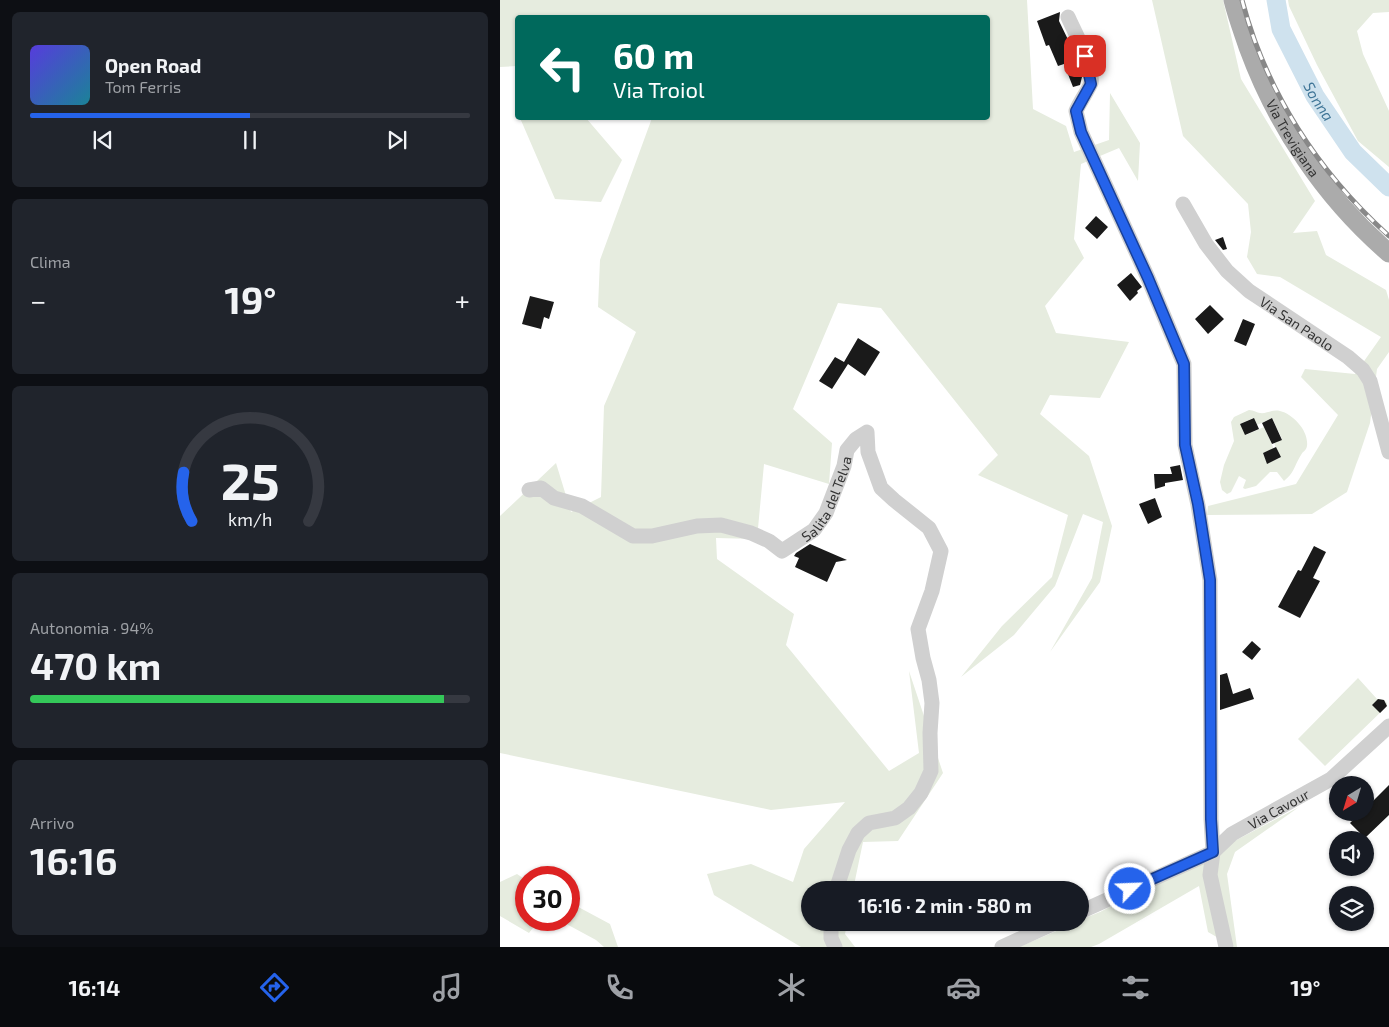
<!DOCTYPE html>
<html lang="it">
<head>
<meta charset="utf-8">
<style>
  body { margin:0; font-family:"Exo 2",sans-serif; background:#20242c; color:#f1f3f6; height:100vh; display:flex; flex-direction:column; font-size:19px; white-space:nowrap }
  * { box-sizing:border-box; margin:0 }
  p { font-size:16px; color:#9ea1a6 }
  .icon { flex:none; width:28px; height:28px; fill:none; stroke:currentColor; stroke-width:2; stroke-linecap:round; stroke-linejoin:round }
  .map { position:relative; flex:1; overflow:hidden }
  .sheet { display:flex; flex-direction:column; gap:12px; padding:12px; background:#0d0f14; width:500px }
  .sheet>* { flex:none }
  .banner { position:absolute; left:15px; top:15px; width:475px; height:105px; border-radius:5px; box-shadow:0 1px 4px #0004; background:#00695c; color:#fff; overflow:hidden }
  .needle { width:32px; rotate:218deg }
  .buttons { position:absolute; left:829px; top:776px; display:grid; gap:10px }
  .buttons a { display:grid; place-items:center; width:45px; height:45px; border-radius:50%; background:#171b24; box-shadow:0 1px 4px #0004; font-size:25px }
  .speed { position:absolute; left:15px; top:866px; display:flex; gap:10px; font-size:25px; font-weight:700; text-align:center }
  .speed>* { display:grid; place-content:center; width:65px; height:65px; border-radius:50%; background:#171b24; box-shadow:0 1px 4px #0004; line-height:1 }
  .speed .limit { border:8px solid #d22; background:#fff; color:#111 }
  .pin { position:absolute; display:grid; place-items:center; width:42px; height:42px; color:#fff; margin:-21px; border-radius:10px; box-shadow:0 2px 8px #0006 }
  .me { position:absolute; width:55px; margin:-28px; rotate:66deg; stroke-linejoin:round; filter:drop-shadow(0 0 4px #0008) }
  .turn { display:flex; align-items:center; gap:18px; height:105px; padding:0 15px; font-size:22px }
  .turn .icon { width:65px; height:65px; stroke-width:2.5 }
  .turn b { display:block; font-size:35px; line-height:42px }
  .big { font-size:38px; font-weight:700; line-height:1.1 }
  .sheet .widget { flex:1; display:flex; flex-direction:column; justify-content:center; gap:8px; min-width:0; padding:0 18px; border-radius:8px; background:#20242c }
  .sheet .dial { align-items:center; gap:0 }
  .dial svg { height:130px; overflow:visible; fill:none; stroke:#363941; stroke-width:7; stroke-linecap:round; text-anchor:middle }
  .dial text { fill:#f1f3f6; stroke:none }
  .song { display:flex; align-items:center; gap:15px }
  .cover { width:60px; height:60px; border-radius:8px; background:linear-gradient(135deg,hsl(250 70% 55%),hsl(190 70% 35%)) }
  .played { height:5px; border-radius:2px; background:linear-gradient(90deg,#2563eb 50%,#363941 50%) }
  .keys { display:flex; justify-content:space-around; direction:ltr }
  .heat { display:flex; justify-content:space-between; align-items:center; font-size:28px; direction:ltr }
  .charge { height:8px; border-radius:4px; background:linear-gradient(90deg,#34c759 94%,#363941 0) }
  .trip { position:absolute; left:301px; top:881px; width:288px; height:50px; border-radius:25px; background:#171b24; box-shadow:0 1px 4px #0004; font-weight:700; line-height:50px; text-align:center }
  .dock { display:flex; height:80px; justify-content:space-around; align-items:center; background:#090b0e; color:#9ea1a6 }
  .dock .icon { width:35px; height:35px }
  .dock .current { color:#2563eb }
  .dock b { font-size:22px; color:#f1f3f6 }
  main { display:flex; flex:1; min-height:0 }
  .map>svg:first-child { display:block }
  .green { fill:#e6ecdf; fill-rule:evenodd }
  .lines { fill:none; stroke-linecap:round; stroke-linejoin:round }
  .river { stroke:#cfe2ee; stroke-width:19 }
  .building { fill:#1a1a1a }
  .minor { stroke:#d0d0d0; stroke-width:15 }
  .major { stroke:#ababab; stroke-width:19 }
  .rail-casing { stroke:#888; stroke-width:5 }
  .rail { stroke:#fff; stroke-width:3; stroke-dasharray:9; stroke-linecap:butt }
  .route-casing { stroke:#184099; stroke-width:12 }
  .route { stroke:#2563eb; stroke-width:9 }
  .labels { text-anchor:middle; dominant-baseline:central; stroke-width:5; stroke-linejoin:round; paint-order:stroke }
  .street-label { font-size:14px; fill:#333; stroke:#fff }
  .water-label { font-size:15px; font-style:italic; fill:#3f7597; stroke:#fff }
</style>
</head>
<body>
<main>
<section class="sheet">
<div class="widget">
<div class="song"><i class="cover"></i><div><b>Open Road</b><p>Tom Ferris</p></div></div>
<div class="played"></div>
<div class="keys"><svg class="icon" aria-label="previous" viewBox="0 0 24 24"><path d="M18 5L8 12l10 7zM5 5v14"/></svg><svg class="icon" aria-label="pause" viewBox="0 0 24 24"><path d="M8 5v14M16 5v14"/></svg><svg class="icon" aria-label="next" viewBox="0 0 24 24"><path d="M6 5l10 7-10 7zM19 5v14"/></svg></div>
</div>
<div class="widget"><p>Clima</p>
<div class="heat"><a>−</a><b class="big">19°</b><a>+</a></div>
</div>
<div class="widget dial"><svg viewBox="0 0 100 80">
<path d="M14 69A42 42 0 1 1 86 69"/>
<path d="M14 69A42 42 0 0 1 9 39" stroke="#2563eb"/>
<text x="50" y="56" font-size="32" font-weight="700">25</text>
<text x="50" y="72" font-size="11">km/h</text>
</svg></div>
<div class="widget"><p>Autonomia · 94%</p><b class="big">470 km</b><div class="charge"></div></div>
<div class="widget"><p>Arrivo</p><b class="big">16:16</b></div>
</section>
<div class="map">
<svg width="889" height="947" viewBox="0 0 889 947">
  <rect width="100%" height="100%" fill="#fff"/>
  <!-- green -->
  <path class="green" d="M0,0h527l6,109 33,17 8,26 35,-12 1,-47 30,50 -2,38 -19,-33 -38,16 -7,75 10,19 -39,48 11,27 73,9 -29,56 -50,-3 -10,19 49,42 23,70 -12,56 -50,70 42,-74 11,-56 -20,-8 -28,72 -41,49 -53,42 41,-51 50,-49 16,-62 -90,-40 20,-20 -117,-147 -43,-5 -45,106 39,34 -3,41 -65,-20 -7,75 -41,-1 1,21 77,55 -8,31 103,126 30,-18 -10,-82 34,102 -45,68 -35,1 -10,48h-43v32l37,1 -2,11 10,13h-54l-87,-52 -7,-21 44,-10 42,18 11,-33 41,-47 -74,8 -271,-57v-237l56,-53 15,49 30,-15 3,-91 32,-74 -38,-25 2,-47 52,-142h336v-100h-470l-1,48 -17,1z
    M652,0h71l18,79 74,122 -22,32 24,-2 9,24 60,35 3,10v52l-12,17 -7,54 -23,69 -35,22 -105,1 1,-9 88,-22 42,-69 -37,-38 4,-8 50,5 26,-37 -101,-60 -23,-3 -10,-17 4,-25 -3,-28 -65,-68z
    M788,0h101v12l-16,1 -16,18 6,23 26,57v56l-31,-26 -41,-76 -28,-59z
    M20,118h66l36,42 -21,42 -46,-3z
    M749,410c5,0 8,3 11,3 7,1 12,-4 20,-2 13,3 29,20 27,35 -1,5 -4,5 -6,9 -7,11 -6,17 -17,26l-7,-9h-7l-14,14 -11,3 -2,-1 3,-8 -7,-4 -8,16 -4,2 -5,-4 -2,-8 4,-17 10,-24 -3,-19 3,-5zM753,418l4,7 15,-7 10,21 -8,4 6,15 -13,5 -4,-10 11,-4 -10,-22 -18,8 -6,-11z
    M858,678l19,21 7,1 3,3v3l-62,60 -27,-27z
    M799,807l-64,45 -8,22 10,73h-3l-26,-15 -9,-46 -100,58 -8,3h-72l56,-24 5,-1v-2l20,-8z
    M17,874l9,6v40h13l-10,13 -29,-17v-34z
    M69,902l41,22 8,23h-14l-8,-7 -37,-20h10z"/>
  <g class="lines">
    <!-- river -->
    <path class="river" id="s1" d="M776,0l5,29 34,67 38,56 36,35"/>
  </g>
  <!-- building -->
  <path class="building" d="M560,12l-1,9 16,33 7,23 -2,8 -7,2 -9,-23 -6,2 -9,-21 -3,1 -9,-25z
    M596,216l12,11 -11,12 -12,-11z
    M723,237l4,12 -4,1 -8,-10z
    M631,273l11,14 -5,4 1,2 -8,8 -13,-16z
    M30,296l24,6 -5,17 -5,-2 -3,12 -19,-5z
    M710,305l14,14 -16,15 -13,-15z
    M743,319l12,5 -9,22 -12,-5z
    M358,338l22,14 -15,24 -17,-12 -16,25 -13,-8 16,-24 9,5z
    M754,418l5,11 -14,6 -5,-11z
    M772,418l10,22 -10,4 -10,-21z
    M776,447l5,10 -14,7 -4,-11z
    M680,465l3,15 -18,3v3l-10,3 -1,-15h18l-2,-7z
    M655,498l7,19 -14,7 -9,-20z
    M310,544l37,16 -11,2 -9,20 -32,-15 4,-9 -5,-2 2,-3z
    M814,546l12,6 -13,26 7,3 -20,37 -22,-11 20,-37 3,1z
    M752,641l9,8 -9,11 -10,-8z
    M727,673l6,21 17,-6 4,11 -34,11v-35z
    M878,699l6,1 3,6 -7,7 -8,-8z
    M889,785v30l-24,23 -15,-15 11,-11h4v-3z"/>
  <g class="lines">
    <!-- minor -->
    <g class="minor">
      <path d="M568,17c7,16 26,50 23,66 -2,6 -12,20 -15,28l5,21 67,146 36,86 1,81 13,60 12,75 1,239 2,33 -3,23 16,72"/>
      <path id="s2" d="M683,204l23,40 21,27 22,20 99,66 15,13 7,11 19,71"/>
      <path id="s3" d="M29,490l12,-2 13,10 28,8 51,30h19l45,-10 24,-1 30,8 18,8 13,10 32,-21 12,-17 18,-47 3,-16 9,-11 11,-7 1,20 13,36 13,12 35,28 12,23 -9,40 -14,38 5,29 6,22 3,23 -2,30 1,38 -10,22 -12,15 -14,10 -26,5 -11,10 -9,17 -13,40"/>
      <path id="s4" d="M580,912l133,-60 19,-18 99,-55 58,-53"/>
      <path d="M331,922v16l4,9"/>
      <path d="M502,947l55,-25"/>
    </g>
    <!-- major -->
    <path class="major" id="s5" d="M733,0c4,16 10,32 15,47 29,79 77,151 141,206"/>
    <!-- rail casing -->
    <g class="rail-casing">
      <path id="rail" d="M742,0c24,92 76,172 147,236"/>
    </g>
    <!-- rail -->
    <use href="#rail" class="rail"/>
  </g>
  <g class="lines">
    <!-- route casing -->
    <g class="route-casing">
      <path id="route" d="M585,56l6,28 -15,27 5,21 67,146 36,86 1,81 13,59 12,76 1,239 2,33 -83,37"/>
    </g>
    <!-- route -->
    <use href="#route" class="route"/>
  </g>
  <g class="labels">
    <!-- street labels -->
    <g class="street-label">
      <text stroke="none"><textPath href="#s5" startOffset="151">Via Trevigiana</textPath></text>
      <text stroke="none"><textPath href="#s2" startOffset="168">Via San Paolo</textPath></text>
      <text stroke="none"><textPath href="#s3" startOffset="345">Salita del Telva</textPath></text>
      <text stroke="none"><textPath href="#s4" startOffset="225">Via Cavour</textPath></text>
    </g>
    <!-- water labels -->
    <g class="water-label">
      <text stroke="none"><textPath href="#s1" startOffset="111">Sonna</textPath></text>
    </g>
  </g>
</svg>
<div class="buttons">
<a><svg class="needle" viewBox="-14 -14 28 28"><path d="M0-13l5 13h-10z" fill="#e53935"/><path d="M0 13l5-13h-10z" fill="#9ea1a6"/></svg></a>
<a><svg class="icon" aria-label="sound" viewBox="0 0 24 24"><path d="M4 9h4l5-4v14l-5-4H4zM17 9q2 3 0 6"/></svg></a>
<a><svg class="icon" aria-label="layers" viewBox="0 0 24 24"><path d="M12 4l9 5-9 5-9-5zM3 14l9 5 9-5"/></svg></a>
</div>
<div class="speed"><div class="limit">30</div></div>
<div class="pin" style="left:585px;top:56px;background:#d93025"><svg class="icon" aria-label="arrive" viewBox="0 0 24 24"><path d="M6 21V4h12l-3 4 3 4H6"/></svg></div>
<svg class="me" style="left:630px;top:889px" viewBox="-20 -20 40 40"><circle r="17" fill="#2563eb" stroke="#fff" stroke-width="3"/><path d="M0-11L8 9 0 5-8 9z" fill="#fff"/></svg>
<div class="trip">16:16 · 2 min · 580 m</div>
<div class="banner">
<div class="turn"><svg class="icon" aria-label="left" viewBox="0 0 24 24"><path d="M17 20v-9H6M10 6l-5 5 5 5"/></svg><div><b>60 m</b>Via Troiol</div></div>
</div>
</div>
</main>
<nav class="dock">
<b>16:14</b>
<svg class="icon current" aria-label="directions" viewBox="0 0 24 24"><path d="M12 3l9 9-9 9-9-9zM9 14v-3h6M13 9l2 2-2 2"/></svg>
<svg class="icon" aria-label="music" viewBox="0 0 24 24"><path d="M9 18V5l10-2v13"/><circle cx="6" cy="18" r="3"/><circle cx="16" cy="16" r="3"/></svg>
<svg class="icon" aria-label="phone" viewBox="0 0 24 24"><path d="M5 4h4l2 5-3 2q2 4 5 5l2-3 5 2v4C11 20 4 13 5 4z"/></svg>
<svg class="icon" aria-label="climate" viewBox="0 0 24 24"><path d="M12 3v18M4 7l16 10M4 17L20 7"/></svg>
<svg class="icon" aria-label="car" viewBox="0 0 24 24"><path d="M5 17H2v-5l4-1 3-4h7l3 4 3 1v5h-3M9 17h6M6 11h13"/><circle cx="7" cy="17" r="2"/><circle cx="17" cy="17" r="2"/></svg>
<svg class="icon" aria-label="filters" viewBox="0 0 24 24"><path d="M4 7h16M4 17h16"/><circle cx="9" cy="7" r="2"/><circle cx="15" cy="17" r="2"/></svg>
<b>19°</b>
</nav>
</body>
</html>
